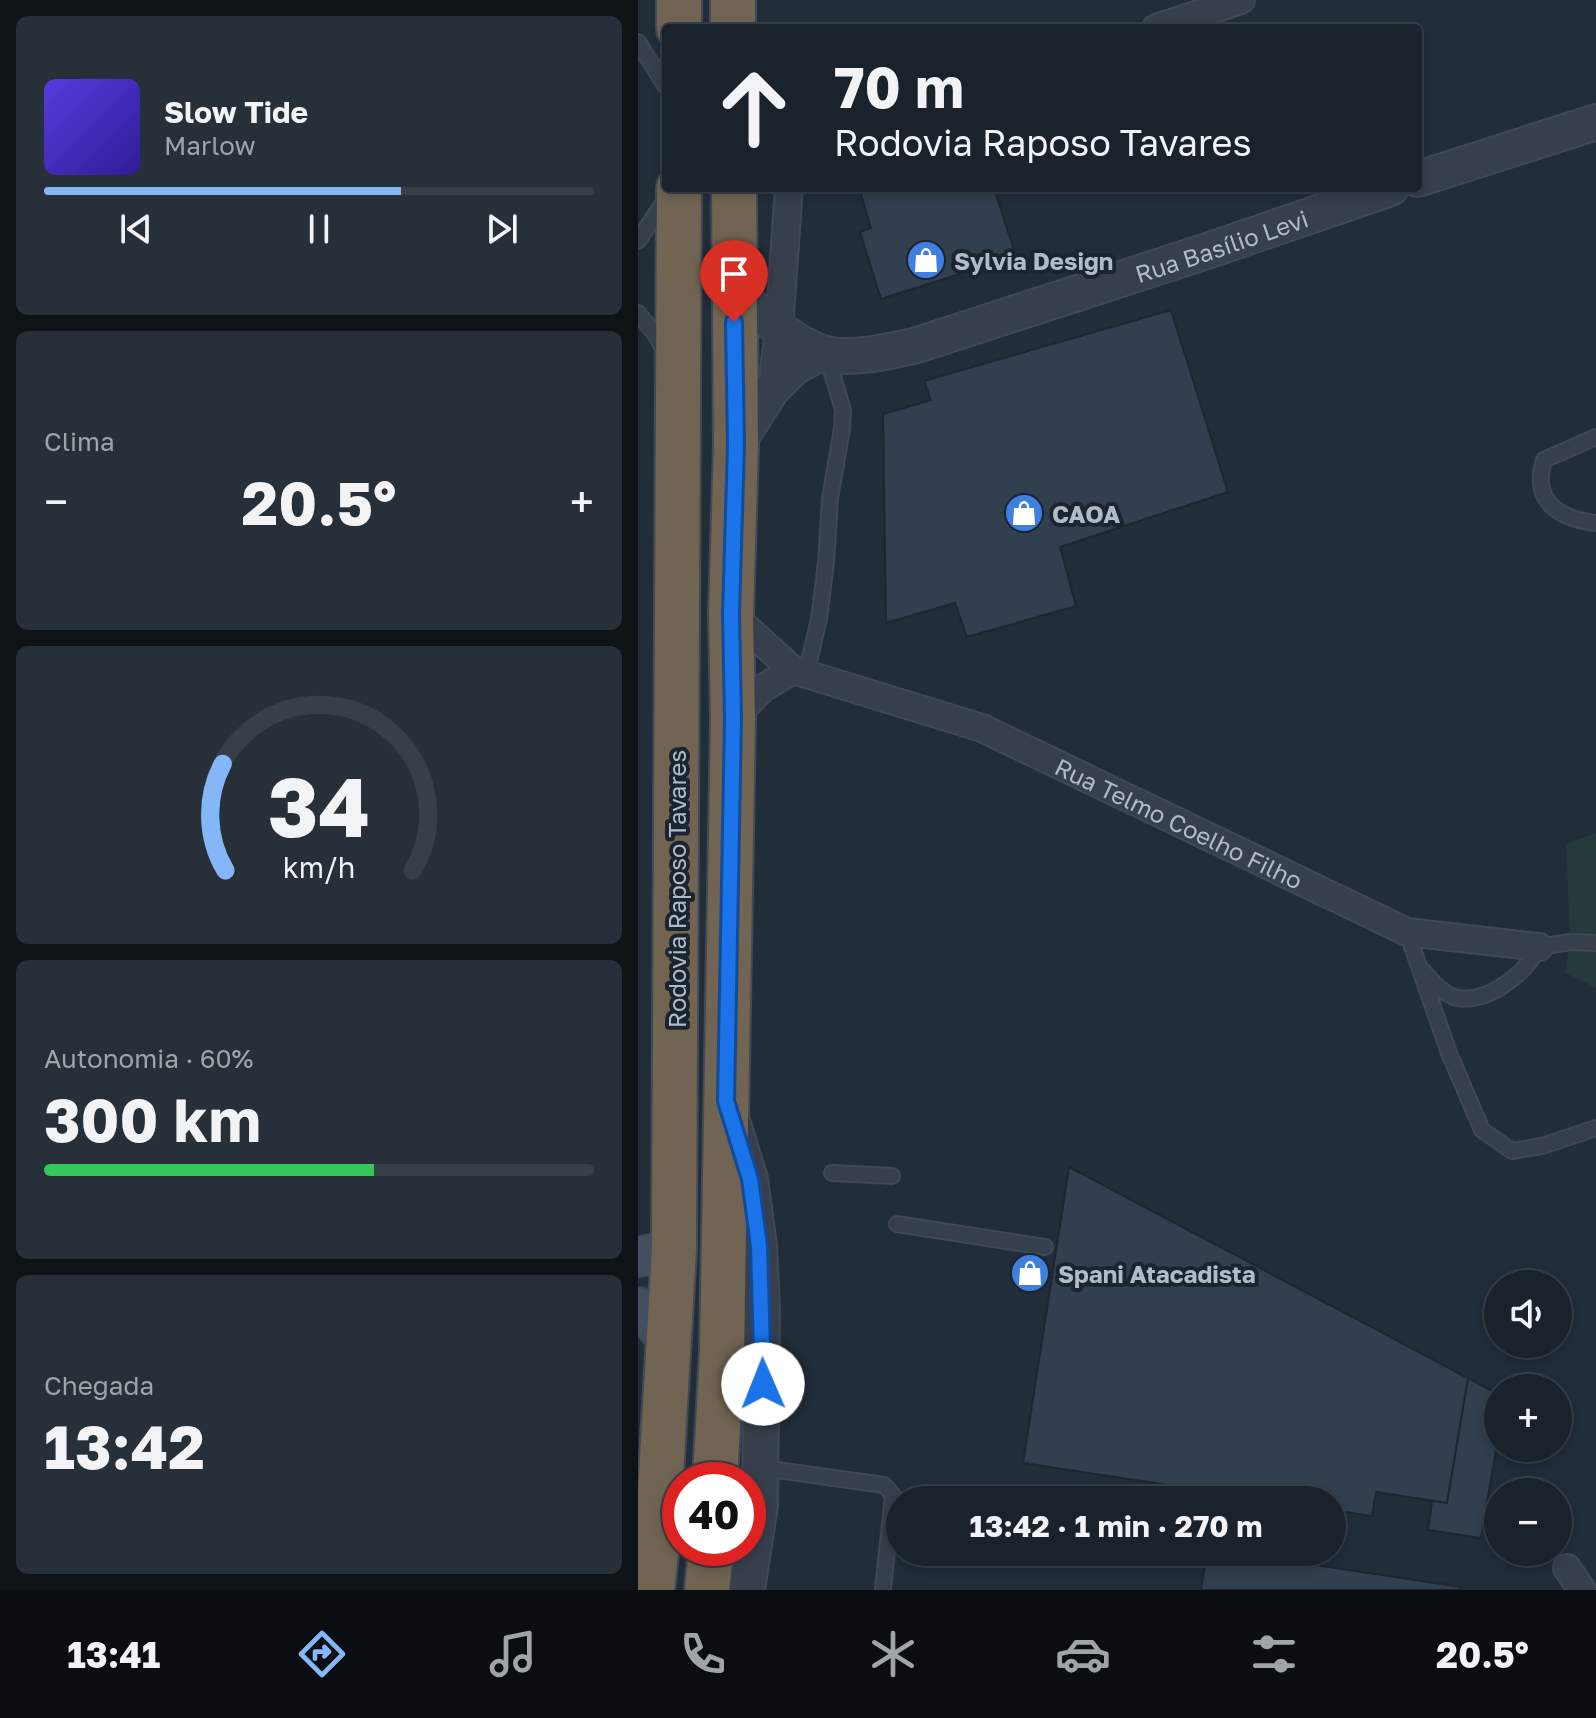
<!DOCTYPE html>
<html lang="pt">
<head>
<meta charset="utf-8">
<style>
  body { margin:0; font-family:"Golos Text",sans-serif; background:#272f38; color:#f1f3f6; height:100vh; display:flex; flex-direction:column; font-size:30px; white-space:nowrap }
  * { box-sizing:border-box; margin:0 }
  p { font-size:26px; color:#9fa4a9 }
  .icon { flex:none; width:44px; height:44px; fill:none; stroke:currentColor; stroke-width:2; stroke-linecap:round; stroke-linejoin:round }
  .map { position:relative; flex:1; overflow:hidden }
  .panel { display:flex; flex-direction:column; gap:16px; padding:16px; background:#0e1318; width:638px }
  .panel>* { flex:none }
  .banner { position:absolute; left:24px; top:24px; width:760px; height:168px; border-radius:8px; box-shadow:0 4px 12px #0003,0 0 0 2px #383f48; background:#1a222c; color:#f1f3f6; overflow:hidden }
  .fabs { position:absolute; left:846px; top:1270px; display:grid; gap:16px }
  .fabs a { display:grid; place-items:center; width:88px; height:88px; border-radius:50%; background:#1a222c; box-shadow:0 4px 12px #0003,0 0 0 2px #383f48; font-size:40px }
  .speed { position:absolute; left:24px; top:1462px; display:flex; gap:16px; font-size:40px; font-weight:700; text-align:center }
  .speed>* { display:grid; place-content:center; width:104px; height:104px; border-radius:50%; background:#1a222c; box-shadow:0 4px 12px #0003,0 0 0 2px #383f48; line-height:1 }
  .speed .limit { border:12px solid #d22; background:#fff; color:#111 }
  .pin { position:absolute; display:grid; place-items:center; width:68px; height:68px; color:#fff; margin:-82px -34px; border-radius:50% 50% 50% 0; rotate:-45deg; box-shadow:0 0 8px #0007 }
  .pin .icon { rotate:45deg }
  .me { position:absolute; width:88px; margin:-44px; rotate:359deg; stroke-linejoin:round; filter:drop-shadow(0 0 6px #0008) }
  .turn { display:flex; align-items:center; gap:28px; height:168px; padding:0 40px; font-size:36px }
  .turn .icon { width:104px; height:104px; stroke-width:2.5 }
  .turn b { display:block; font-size:56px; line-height:68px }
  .big { font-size:60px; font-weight:700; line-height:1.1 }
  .panel .card { flex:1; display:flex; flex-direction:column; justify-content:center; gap:12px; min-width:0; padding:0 28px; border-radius:12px; background:#272f38 }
  .panel .dial { align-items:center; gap:0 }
  .dial svg { height:208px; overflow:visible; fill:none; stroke:#383f48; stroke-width:7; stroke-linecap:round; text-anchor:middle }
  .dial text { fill:#f1f3f6; stroke:none }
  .song { display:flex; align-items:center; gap:24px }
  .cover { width:96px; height:96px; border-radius:12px; background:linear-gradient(135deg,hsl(250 70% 55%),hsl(250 70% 35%)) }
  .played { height:8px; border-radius:4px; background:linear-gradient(90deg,#84b6f8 65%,#383f48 65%) }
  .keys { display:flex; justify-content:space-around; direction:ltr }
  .heat { display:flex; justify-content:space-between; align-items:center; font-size:44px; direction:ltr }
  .charge { height:12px; border-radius:6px; background:linear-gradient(90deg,#34c759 60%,#383f48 0) }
  .trip { position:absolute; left:248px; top:1486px; width:460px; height:80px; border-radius:40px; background:#1a222c; box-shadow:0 4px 12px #0003,0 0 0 2px #383f48; font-weight:700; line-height:80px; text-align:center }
  .tab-bar { display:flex; height:128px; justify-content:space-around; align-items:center; background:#0a0e12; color:#9fa4a9 }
  .tab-bar .icon { width:56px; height:56px }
  .tab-bar .selected { color:#84b6f8 }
  .tab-bar b { font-size:36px; color:#f1f3f6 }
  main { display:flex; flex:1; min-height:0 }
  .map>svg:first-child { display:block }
  .green { fill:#243a3b }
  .building { fill:#313f4e; stroke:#1d2631; stroke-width:2 }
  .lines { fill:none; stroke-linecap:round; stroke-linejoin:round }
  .service-casing { stroke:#3f4854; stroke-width:18 }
  .minor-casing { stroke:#3f4854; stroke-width:30 }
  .tertiary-casing { stroke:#3f4854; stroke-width:38 }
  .secondary-casing { stroke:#3f4854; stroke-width:42 }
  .motorway-casing { stroke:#414a55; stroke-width:48 }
  .service { stroke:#363f4b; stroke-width:14 }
  .minor { stroke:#363f4b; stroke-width:26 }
  .tertiary { stroke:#363f4b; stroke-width:34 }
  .secondary { stroke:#434e5e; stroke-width:38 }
  .motorway { stroke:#716452; stroke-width:44 }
  .route-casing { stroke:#114b97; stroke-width:20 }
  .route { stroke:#1a73e8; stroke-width:14 }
  .labels { text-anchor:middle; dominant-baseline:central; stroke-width:8; stroke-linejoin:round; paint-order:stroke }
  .street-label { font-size:24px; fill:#b1bac7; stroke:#1b242f }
  .poi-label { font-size:24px; font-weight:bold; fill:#b1bac7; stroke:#1b242f; text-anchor:start }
</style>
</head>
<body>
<main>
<section class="panel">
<div class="card">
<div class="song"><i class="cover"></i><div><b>Slow Tide</b><p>Marlow</p></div></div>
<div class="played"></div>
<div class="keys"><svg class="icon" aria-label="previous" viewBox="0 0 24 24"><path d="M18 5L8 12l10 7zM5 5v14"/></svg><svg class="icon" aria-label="pause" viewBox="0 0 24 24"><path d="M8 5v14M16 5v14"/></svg><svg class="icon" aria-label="next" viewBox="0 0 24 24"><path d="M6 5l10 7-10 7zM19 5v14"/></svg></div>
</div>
<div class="card"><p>Clima</p>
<div class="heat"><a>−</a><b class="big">20.5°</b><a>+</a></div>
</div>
<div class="card dial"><svg viewBox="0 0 100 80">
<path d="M14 69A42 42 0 1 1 86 69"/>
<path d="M14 69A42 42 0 0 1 13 28" stroke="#84b6f8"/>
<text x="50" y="56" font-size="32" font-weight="700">34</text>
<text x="50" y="72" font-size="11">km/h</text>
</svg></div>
<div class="card"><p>Autonomia · 60%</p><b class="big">300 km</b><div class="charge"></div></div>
<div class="card"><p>Chegada</p><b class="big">13:42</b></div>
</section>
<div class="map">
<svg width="958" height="1590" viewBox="0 0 958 1590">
  <rect width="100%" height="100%" fill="#222d3a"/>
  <!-- green -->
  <path class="green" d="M958,833v155l-31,-15 5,-31 -4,-98z"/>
  <!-- building -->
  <path class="building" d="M221,188h135l22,68 -135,43 -21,-67 11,-4z
    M533,310l57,182 -168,55 16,59 -109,31 -12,-34 -69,20 -3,-209 48,-14 -7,-19z
    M431,1167l399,211 -21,125 -71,-11 -4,24 -40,-6v-10h-66l-243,-37z
    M830,1378l30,16v45l-17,99 -53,-8 4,-29 15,2z
    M569,1552h109l-1,13 146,22 -1,3h-259z"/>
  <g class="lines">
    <!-- service casing -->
    <g class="service-casing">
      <path id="service" d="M0,42l28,45
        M0,241l27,-41
        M0,313l18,22 9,17
        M958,437l-52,23c-13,41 15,59 52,63
        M168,674l13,-55 7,-56 4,-65 12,-69 1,-19 -16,-54
        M769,932l42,121 33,77 30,21 30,-5 54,-18
        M785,971c9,10 21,25 35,27 31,5 68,-25 81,-51l31,-5 26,1
        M194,1173l60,3
        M259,1224l148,23
        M124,1468l122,17 9,10 -10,94"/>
    </g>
    <!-- minor casing -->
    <g class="minor-casing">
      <g id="minor">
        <path d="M518,28l85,-28"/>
        <path d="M134,389l7,-60 10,-141"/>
        <path id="s1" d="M93,614l62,56 189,58 425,204 132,15"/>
        <path d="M95,718l30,-30 30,-18"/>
        <path d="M929,1568l15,22"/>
      </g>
    </g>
    <!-- tertiary casing -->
    <g class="tertiary-casing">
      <g id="tertiary">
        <path d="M780,179l178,-57"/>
        <path id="s2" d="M96,292c26,21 54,48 86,60 26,10 71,-1 97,-7l290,-94 184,-63"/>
        <path d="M98,445l36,-56 22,-22 27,-14"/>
        <path d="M96,1127l16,52 9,67 3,61 -2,198 -13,85"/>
      </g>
    </g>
    <!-- secondary casing -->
    <g class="secondary-casing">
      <path id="secondary" d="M0,1257l36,-8
        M0,1307l31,33"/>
    </g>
    <!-- motorway casing -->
    <g class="motorway-casing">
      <path id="motorway" d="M41,0v28
        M95,0v28
        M77,1480l7,-129 11,-633 -2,-104 5,-169 -2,-257
        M14,1590l5,-45 17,-296 5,-1061
        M69,1590l4,-42"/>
    </g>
    <!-- service -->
    <use href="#service" class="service"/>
    <!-- minor -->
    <use href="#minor" class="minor"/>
    <!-- tertiary -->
    <use href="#tertiary" class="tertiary"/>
    <!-- secondary -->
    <use href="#secondary" class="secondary"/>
    <!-- motorway -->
    <use href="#motorway" class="motorway"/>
  </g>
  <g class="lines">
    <!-- route casing -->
    <g class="route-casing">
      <path id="route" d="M96,322l2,123 -5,169 2,104 -7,383 24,78 9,67 4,138"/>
    </g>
    <!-- route -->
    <use href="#route" class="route"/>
  </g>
  <!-- icons -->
  <defs>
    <g id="shop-disc" transform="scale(2)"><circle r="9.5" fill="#3f7fe0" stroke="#1b242f"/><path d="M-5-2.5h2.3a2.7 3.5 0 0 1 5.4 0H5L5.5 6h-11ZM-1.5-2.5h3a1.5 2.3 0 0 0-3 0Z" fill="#fff"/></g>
  </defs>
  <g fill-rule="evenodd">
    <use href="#shop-disc" x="288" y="260"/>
    <use href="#shop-disc" x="386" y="513"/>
    <use href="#shop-disc" x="392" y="1273"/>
  </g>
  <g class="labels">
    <!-- street labels -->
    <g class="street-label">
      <text stroke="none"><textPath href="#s2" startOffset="524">Rua Basílio Levi</textPath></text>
      <text stroke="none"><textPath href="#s1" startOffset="500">Rua Telmo Coelho Filho</textPath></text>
      <text transform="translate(38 889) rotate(-90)">Rodovia Raposo Tavares</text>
    </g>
    <!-- poi labels -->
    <g class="poi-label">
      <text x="316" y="260">Sylvia Design</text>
      <text x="414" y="513">CAOA</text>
      <text x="420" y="1273">Spani Atacadista</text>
    </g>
  </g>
</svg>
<div class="fabs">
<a><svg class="icon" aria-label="sound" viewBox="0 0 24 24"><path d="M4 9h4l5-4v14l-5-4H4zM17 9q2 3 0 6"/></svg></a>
<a>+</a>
<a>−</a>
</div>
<div class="speed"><div class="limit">40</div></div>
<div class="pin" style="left:96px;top:322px;background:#d93025"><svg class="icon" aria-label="arrive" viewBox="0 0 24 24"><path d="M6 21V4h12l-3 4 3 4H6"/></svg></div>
<svg class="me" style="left:125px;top:1384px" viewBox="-20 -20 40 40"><circle r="19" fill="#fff"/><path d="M0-13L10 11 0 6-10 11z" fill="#1a73e8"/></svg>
<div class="trip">13:42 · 1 min · 270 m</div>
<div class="banner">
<div class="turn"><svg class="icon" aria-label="ahead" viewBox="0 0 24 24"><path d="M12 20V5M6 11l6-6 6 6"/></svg><div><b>70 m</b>Rodovia Raposo Tavares</div></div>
</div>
</div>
</main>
<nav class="tab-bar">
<b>13:41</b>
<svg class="icon selected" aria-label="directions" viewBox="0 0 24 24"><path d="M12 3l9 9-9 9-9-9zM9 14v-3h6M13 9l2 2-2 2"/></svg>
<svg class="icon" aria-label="music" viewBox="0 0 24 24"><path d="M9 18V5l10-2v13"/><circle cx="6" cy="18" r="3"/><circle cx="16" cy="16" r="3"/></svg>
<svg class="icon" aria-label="phone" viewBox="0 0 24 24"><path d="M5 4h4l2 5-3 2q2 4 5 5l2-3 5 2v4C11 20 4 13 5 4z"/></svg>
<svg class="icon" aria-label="climate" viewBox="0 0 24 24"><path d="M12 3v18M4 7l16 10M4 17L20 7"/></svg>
<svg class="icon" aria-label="car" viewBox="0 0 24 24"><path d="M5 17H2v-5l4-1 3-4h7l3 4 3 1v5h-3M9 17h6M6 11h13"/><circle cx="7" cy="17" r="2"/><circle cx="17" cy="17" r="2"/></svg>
<svg class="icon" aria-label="filters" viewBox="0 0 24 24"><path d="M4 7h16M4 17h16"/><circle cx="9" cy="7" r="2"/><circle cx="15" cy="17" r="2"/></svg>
<b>20.5°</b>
</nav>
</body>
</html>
